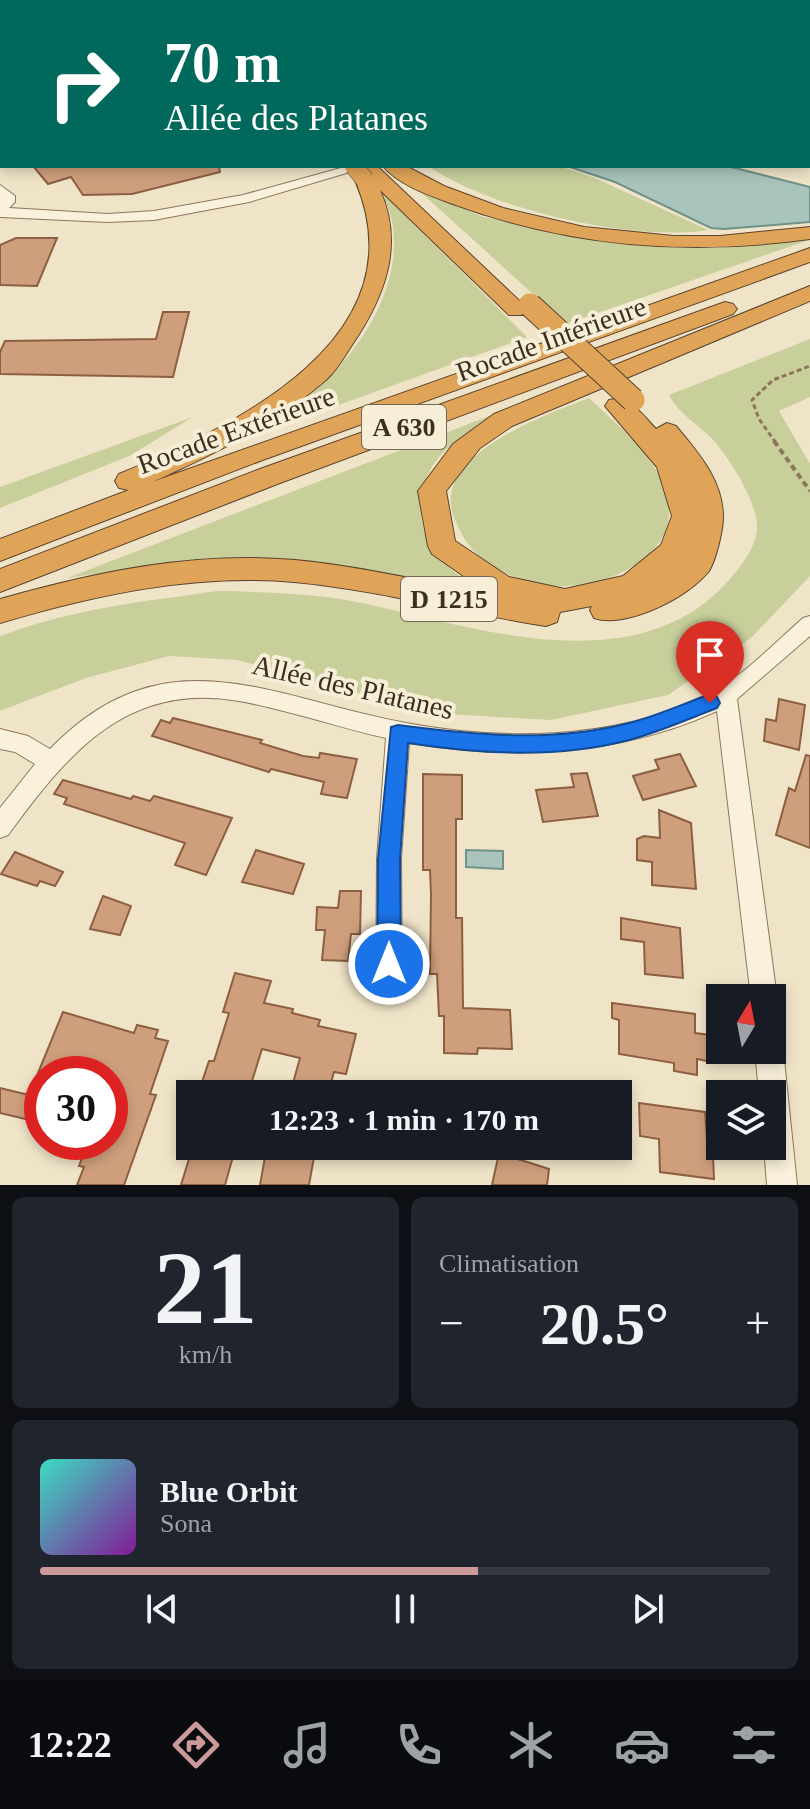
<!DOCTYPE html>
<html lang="fr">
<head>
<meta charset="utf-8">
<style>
  body { margin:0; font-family:"Times New Roman",serif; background:#20242c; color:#f1f3f6; height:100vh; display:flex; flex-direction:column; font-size:30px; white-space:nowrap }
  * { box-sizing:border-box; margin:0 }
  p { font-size:26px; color:#9ea1a6 }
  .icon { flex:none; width:44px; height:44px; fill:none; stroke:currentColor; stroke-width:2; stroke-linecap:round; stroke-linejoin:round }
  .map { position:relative; height:1185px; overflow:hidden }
  .panel { display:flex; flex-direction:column; gap:12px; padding:12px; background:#0d0f14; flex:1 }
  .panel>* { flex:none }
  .banner { position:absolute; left:0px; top:0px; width:810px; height:168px; box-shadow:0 4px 12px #0003; background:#00695c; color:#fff; overflow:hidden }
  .needle { width:52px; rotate:10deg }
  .buttons { position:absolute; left:706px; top:984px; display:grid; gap:16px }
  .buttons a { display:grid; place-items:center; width:80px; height:80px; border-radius:0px; background:#171b24; box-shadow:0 4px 12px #0003; font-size:40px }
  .speed { position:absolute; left:24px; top:1056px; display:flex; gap:16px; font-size:40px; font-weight:700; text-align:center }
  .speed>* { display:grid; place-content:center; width:104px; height:104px; border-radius:50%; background:#171b24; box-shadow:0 4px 12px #0003; line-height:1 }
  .speed .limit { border:12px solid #d22; background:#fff; color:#111 }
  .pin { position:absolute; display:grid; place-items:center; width:68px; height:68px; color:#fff; margin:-82px -34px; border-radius:50% 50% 50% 0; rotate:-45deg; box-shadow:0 0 8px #0007 }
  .pin .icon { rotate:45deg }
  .me { position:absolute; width:88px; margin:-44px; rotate:0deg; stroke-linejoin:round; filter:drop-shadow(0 0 6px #0008) }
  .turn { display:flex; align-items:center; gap:28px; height:168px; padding:0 32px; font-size:36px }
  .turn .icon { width:104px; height:104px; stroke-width:2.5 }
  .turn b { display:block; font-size:56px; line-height:68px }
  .big { font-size:60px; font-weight:700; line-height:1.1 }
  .panel .widget { flex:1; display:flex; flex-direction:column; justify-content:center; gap:12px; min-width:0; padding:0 28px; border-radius:12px; background:#20242c }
  .panel .dial { align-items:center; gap:0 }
  .dial b { font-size:104px; line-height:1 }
  .song { display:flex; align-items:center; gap:24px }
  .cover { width:96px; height:96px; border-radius:12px; background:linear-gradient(135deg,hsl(170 70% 55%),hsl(290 70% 35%)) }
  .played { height:8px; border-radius:4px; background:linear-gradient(90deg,#cc999b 60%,#363941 60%) }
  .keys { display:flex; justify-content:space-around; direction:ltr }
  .heat { display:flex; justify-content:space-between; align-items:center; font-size:44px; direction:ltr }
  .panel .tiles { flex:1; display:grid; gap:12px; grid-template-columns:1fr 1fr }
  .widget:last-child { grid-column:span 2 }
  .trip { position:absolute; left:176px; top:1080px; width:456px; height:80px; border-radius:0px; background:#171b24; box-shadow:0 4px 12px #0003; font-weight:700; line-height:80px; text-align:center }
  .dock { display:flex; height:128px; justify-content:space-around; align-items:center; background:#090b0e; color:#9ea1a6 }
  .dock .icon { width:56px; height:56px }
  .dock .active { color:#cc999b }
  .dock b { font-size:36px; color:#f1f3f6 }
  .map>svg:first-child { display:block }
  .green { fill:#c9cf9b }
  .water { fill:#a9c4bc; stroke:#6f938a; stroke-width:2 }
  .building { fill:#cf9f7d; stroke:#8d5f41; stroke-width:2 }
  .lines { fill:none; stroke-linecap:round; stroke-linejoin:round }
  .minor-casing { stroke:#8d765c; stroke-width:2 }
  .highway-casing { stroke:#5b4430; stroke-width:2 }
  .path-far2 { stroke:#8d765c; stroke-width:2; stroke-dasharray:4 2; stroke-linecap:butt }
  .path-far1 { stroke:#8d765c; stroke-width:3; stroke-dasharray:5 3; stroke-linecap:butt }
  .path { stroke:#8d765c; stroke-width:4; stroke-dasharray:6 4; stroke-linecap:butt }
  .minor { fill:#faf1dc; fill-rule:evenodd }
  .highway { fill:#e0a458; fill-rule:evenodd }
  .highway-bridge-far1-casing { stroke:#5b4430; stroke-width:19; stroke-linecap:butt }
  .highway-bridge-casing { stroke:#5b4430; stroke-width:25; stroke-linecap:butt }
  .highway-bridge-far1 { stroke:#e0a458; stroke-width:18 }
  .highway-bridge { stroke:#e0a458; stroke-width:23 }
  .route { fill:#1a73e8; stroke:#114b97; stroke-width:2 }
  .labels { text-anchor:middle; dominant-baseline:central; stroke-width:8; stroke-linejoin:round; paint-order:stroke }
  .shield { fill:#f7eed8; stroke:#756857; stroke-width:2 }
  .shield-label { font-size:26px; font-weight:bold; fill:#3d2e20 }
  .street-label { font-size:28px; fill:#3d2e20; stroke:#f7eed8 }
</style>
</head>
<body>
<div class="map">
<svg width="810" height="1185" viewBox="0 0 810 1185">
  <rect width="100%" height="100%" fill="#f0e4c8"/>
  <!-- green -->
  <path class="green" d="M237,0h462l-2,2z
    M428,166h131l36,12 113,52c-77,12 -215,-20 -280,-64z
    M415,187l68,30 131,26 102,5 93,-8 -243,84z
    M382,192l145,145 -277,100c22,-15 46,-30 66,-47 44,-40 85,-100 77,-163 -1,-12 -7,-24 -11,-35z
    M810,339v58l-31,14 31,53v112l-59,62 -83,57 -117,25 -121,-7 -192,-53 -69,-4 -83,22 -86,33v-75c56,-21 117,-32 176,-39 18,-2 37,-7 54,-6 41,2 87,3 127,11 115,24 279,84 372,-22 12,-14 27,-32 28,-52 1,-25 -26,-67 -42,-86 -15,-17 -35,-26 -46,-47z
    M589,398c27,26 66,57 77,93 21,69 -70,102 -123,94 -29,-5 -66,-22 -80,-49 -6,-11 -14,-27 -12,-40 4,-49 99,-83 138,-98z
    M505,410c-25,15 -51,28 -69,51 -11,14 -14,30 -15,47 -1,49 46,77 87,93l-357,-35 -84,12z
    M193,417l-64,39 -129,52v-21z"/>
  <!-- water -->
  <path class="water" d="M567,166h160l83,21v35l-86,7 -13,-1 -96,-46z
    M466,850l37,1v18l-37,-2z"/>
  <!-- building -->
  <path class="building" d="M33,166h186l1,6 -88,22 -49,1 -12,-18 -23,7z
    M16,238h41l-20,48 -37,-1v-40z
    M163,312h26l-16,65 -173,-3v-22l5,-11 151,-2z
    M779,699l26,6 -6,45 -35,-9 2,-22 10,2z
    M173,718l89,22 -2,3 43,13 16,2 1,-5 37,6 -10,39 -26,-4 3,-12 -53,-13 -2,3 -117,-36 9,-16 9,3z
    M680,754l16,32 -53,14 -10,-24 26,-7 -4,-9z
    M806,755l4,1v92l-34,-13 13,-47 6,3z
    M587,773l11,43 -55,6 -7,-32 38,-3 -3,-13z
    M423,774l39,1v44h-6v99h6l1,90 47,2 2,39 -34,-1 -1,6 -33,-1v-37h-5l-2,-42h-7l1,-80 -1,-24h-7z
    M63,780l68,19 2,-3 17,5 4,-5 78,22 -26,57 -31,-10 10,-22 -121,-39 3,-6 -13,-4z
    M659,810l32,13 5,66 -44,-4v-23l-15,-2v-21l7,-3 16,2z
    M256,850l48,14 -11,30 -51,-12z
    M15,852l48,20 -8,14 -15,-5 -3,5 -36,-12z
    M340,891h21l-1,43h-9l-3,27 -26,-1 3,-30h-9l1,-23 21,1z
    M103,896l28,10 -11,29 -30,-6z
    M621,918l59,10 3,50 -38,-4 -1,-32 -23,-3z
    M235,973l36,8 -7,22 29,6 -1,4 28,7 -2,6 38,8 -10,40 -12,-2 -6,22h-38l10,-36 -38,-9 -14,45h-50l11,-33h5l15,-48 -6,-1z
    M612,1003l83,11v19l15,2 2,27 -15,-3v16l-23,-4v-8l-55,-9v-34l-7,-2z
    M63,1012l71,21 3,-8 21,5 -3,8 13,3 -18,53 6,1 -32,90h-47l7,-18 -5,-1 9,-24h22v-68h-68v49l-42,-10v-25l29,7z
    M639,1103l66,9 3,43 5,1 1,23 -54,-7 -1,-33 -19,-3z
    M193,1146h43l-11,39h-44z
    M267,1146h49l-7,39h-49z
    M499,1153l50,16 -2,16h-55z"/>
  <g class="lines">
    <!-- minor casing -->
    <g class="minor-casing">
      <path id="minor" d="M327,0h17l1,2h-17z
        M348,166h22l-121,36 -95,18 -46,2 -108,-5v-32l15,11v6l-6,6 99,6 46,-3 89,-16z
        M810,616v20l-73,63 40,299 -5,10v-10h-21l-34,-287c-98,45 -203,49 -308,32l-8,116 1,131 -4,9 -9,4 -9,-4 -4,-9 1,-131 9,-121c-49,-11 -97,-28 -147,-37 -112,-20 -171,52 -231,134l-8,3v-30l35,-44 -20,-12 -15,-3v-20l28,7 22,13c116,-119 220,-51 356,-26 96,18 202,17 292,-23 40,-18 72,-53 105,-82z
        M772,1038l7,2 4,10 14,135h-30l-3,-39h8v-52h-13l-4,-44h17z"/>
    </g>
    <!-- highway casing -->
    <g class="highway-casing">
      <path id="highway" d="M180,0h17l2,2h-17z
        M360,166h17l152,144 -4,5h-16l-129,-125c25,56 4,108 -28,155 -8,12 -15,25 -26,35 -51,44 -113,75 -174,102l658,-234v14l-550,199 -260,100v-22l129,-49 -10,-2 -4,-7 4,-7c116,-48 304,-136 236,-294l8,-6z
        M383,166h23l38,20 59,22 81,19 90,9h46l90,-9v12c-123,17 -240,8 -357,-35 -22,-8 -55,-19 -70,-38z
        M810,286v15l-298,125 -32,22 -34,43 9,50 54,36 56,12 58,-13 38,-31 11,-29 -15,-49 -52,-61 4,-6c20,-5 34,15 47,29l11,-6 9,3c22,27 47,54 47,91 0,13 -7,43 -14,54 -20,26 -83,58 -115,47l-4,-8 2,-4 -32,6 -3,10 -11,4c-84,-13 -167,-36 -252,-44 -100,-9 -199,13 -294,41v-24c95,-27 195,-48 295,-39 65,6 129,22 193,33l-56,-39 -4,-8 -10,-55 35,-47 41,-30z
        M725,302l8,2 4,5 -4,5 -453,169 -280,109v-23l260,-100z"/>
    </g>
    <!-- path-far2 -->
    <path class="path-far2" d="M383,0l7,2
      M647,0l15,2
      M403,2l3,-2"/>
    <!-- path-far1 -->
    <path class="path-far1" d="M776,443l-17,-24 -7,-19 21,-20 37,-14"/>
    <!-- path -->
    <path class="path" d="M774,441l36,50"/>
    <!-- minor -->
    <use href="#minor" class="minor"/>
    <!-- highway -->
    <use href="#highway" class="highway"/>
    <!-- highway-bridge-far1 casing -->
    <g class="highway-bridge-far1-casing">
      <path id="highway-bridge-far1" d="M354,166l11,14"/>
    </g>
    <!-- highway-bridge casing -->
    <g class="highway-bridge-casing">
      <path id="highway-bridge" d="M530,305l103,95"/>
    </g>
    <!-- highway-bridge-far1 -->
    <use href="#highway-bridge-far1" class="highway-bridge-far1"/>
    <!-- highway-bridge -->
    <use href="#highway-bridge" class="highway-bridge"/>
  </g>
  <!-- route -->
  <path class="route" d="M710,694l7,3 3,6 -3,5c-29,11 -58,24 -88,32 -72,19 -148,14 -221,3l-8,116 1,105 -3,8 -9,4 -8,-4 -4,-8 1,-105 13,-132 7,-2c77,10 155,18 231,-2 28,-7 54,-19 81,-29z"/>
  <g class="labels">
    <!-- shield labels -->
    <g class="shield">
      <rect x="362" y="405" width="84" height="44" rx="6"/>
      <rect x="401" y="577" width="96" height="44" rx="6"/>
    </g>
    <g class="shield-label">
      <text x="404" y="427">A 630</text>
      <text x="449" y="599">D 1215</text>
    </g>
    <!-- street labels -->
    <g class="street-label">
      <text transform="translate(551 339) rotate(-20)">Rocade Intérieure</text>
      <text transform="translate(236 430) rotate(-20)">Rocade Extérieure</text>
      <text transform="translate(353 687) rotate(13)">Allée des Platanes</text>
    </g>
  </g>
</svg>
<div class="buttons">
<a><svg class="needle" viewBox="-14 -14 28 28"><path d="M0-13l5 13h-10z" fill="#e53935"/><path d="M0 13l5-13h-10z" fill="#9ea1a6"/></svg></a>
<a><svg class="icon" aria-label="layers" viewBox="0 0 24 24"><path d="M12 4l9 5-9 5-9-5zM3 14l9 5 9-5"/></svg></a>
</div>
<div class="speed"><div class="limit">30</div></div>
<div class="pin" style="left:710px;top:703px;background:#d93025"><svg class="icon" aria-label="arrive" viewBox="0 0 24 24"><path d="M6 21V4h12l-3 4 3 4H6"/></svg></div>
<svg class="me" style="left:389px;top:964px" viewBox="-20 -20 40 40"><circle r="17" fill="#1a73e8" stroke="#fff" stroke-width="3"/><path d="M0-11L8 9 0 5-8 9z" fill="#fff"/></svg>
<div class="trip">12:23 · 1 min · 170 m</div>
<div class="banner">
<div class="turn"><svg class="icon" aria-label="right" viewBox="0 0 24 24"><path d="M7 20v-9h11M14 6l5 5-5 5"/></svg><div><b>70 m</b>Allée des Platanes</div></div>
</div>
</div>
<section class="panel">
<div class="tiles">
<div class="widget dial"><b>21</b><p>km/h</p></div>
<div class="widget"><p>Climatisation</p>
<div class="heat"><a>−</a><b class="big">20.5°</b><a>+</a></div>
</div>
<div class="widget">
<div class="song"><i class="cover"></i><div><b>Blue Orbit</b><p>Sona</p></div></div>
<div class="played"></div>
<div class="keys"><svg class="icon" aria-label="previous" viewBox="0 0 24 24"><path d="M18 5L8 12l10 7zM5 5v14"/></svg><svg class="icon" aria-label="pause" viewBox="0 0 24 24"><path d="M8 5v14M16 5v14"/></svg><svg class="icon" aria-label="next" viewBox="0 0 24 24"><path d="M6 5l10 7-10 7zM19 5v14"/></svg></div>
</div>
</div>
</section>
<nav class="dock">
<b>12:22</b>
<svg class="icon active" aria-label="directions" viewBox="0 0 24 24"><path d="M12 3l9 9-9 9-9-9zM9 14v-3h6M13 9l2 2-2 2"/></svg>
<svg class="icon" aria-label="music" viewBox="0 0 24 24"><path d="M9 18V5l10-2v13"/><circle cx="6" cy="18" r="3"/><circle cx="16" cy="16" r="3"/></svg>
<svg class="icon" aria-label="phone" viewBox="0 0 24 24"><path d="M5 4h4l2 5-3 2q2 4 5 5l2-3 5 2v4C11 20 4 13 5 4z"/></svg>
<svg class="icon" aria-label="climate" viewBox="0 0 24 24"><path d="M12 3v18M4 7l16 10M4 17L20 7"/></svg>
<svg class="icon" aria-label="car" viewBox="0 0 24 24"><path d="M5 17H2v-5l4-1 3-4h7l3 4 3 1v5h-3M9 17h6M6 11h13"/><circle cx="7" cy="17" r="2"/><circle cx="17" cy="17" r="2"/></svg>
<svg class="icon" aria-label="filters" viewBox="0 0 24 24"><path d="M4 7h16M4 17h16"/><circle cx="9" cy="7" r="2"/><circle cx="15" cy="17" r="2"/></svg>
</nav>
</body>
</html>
